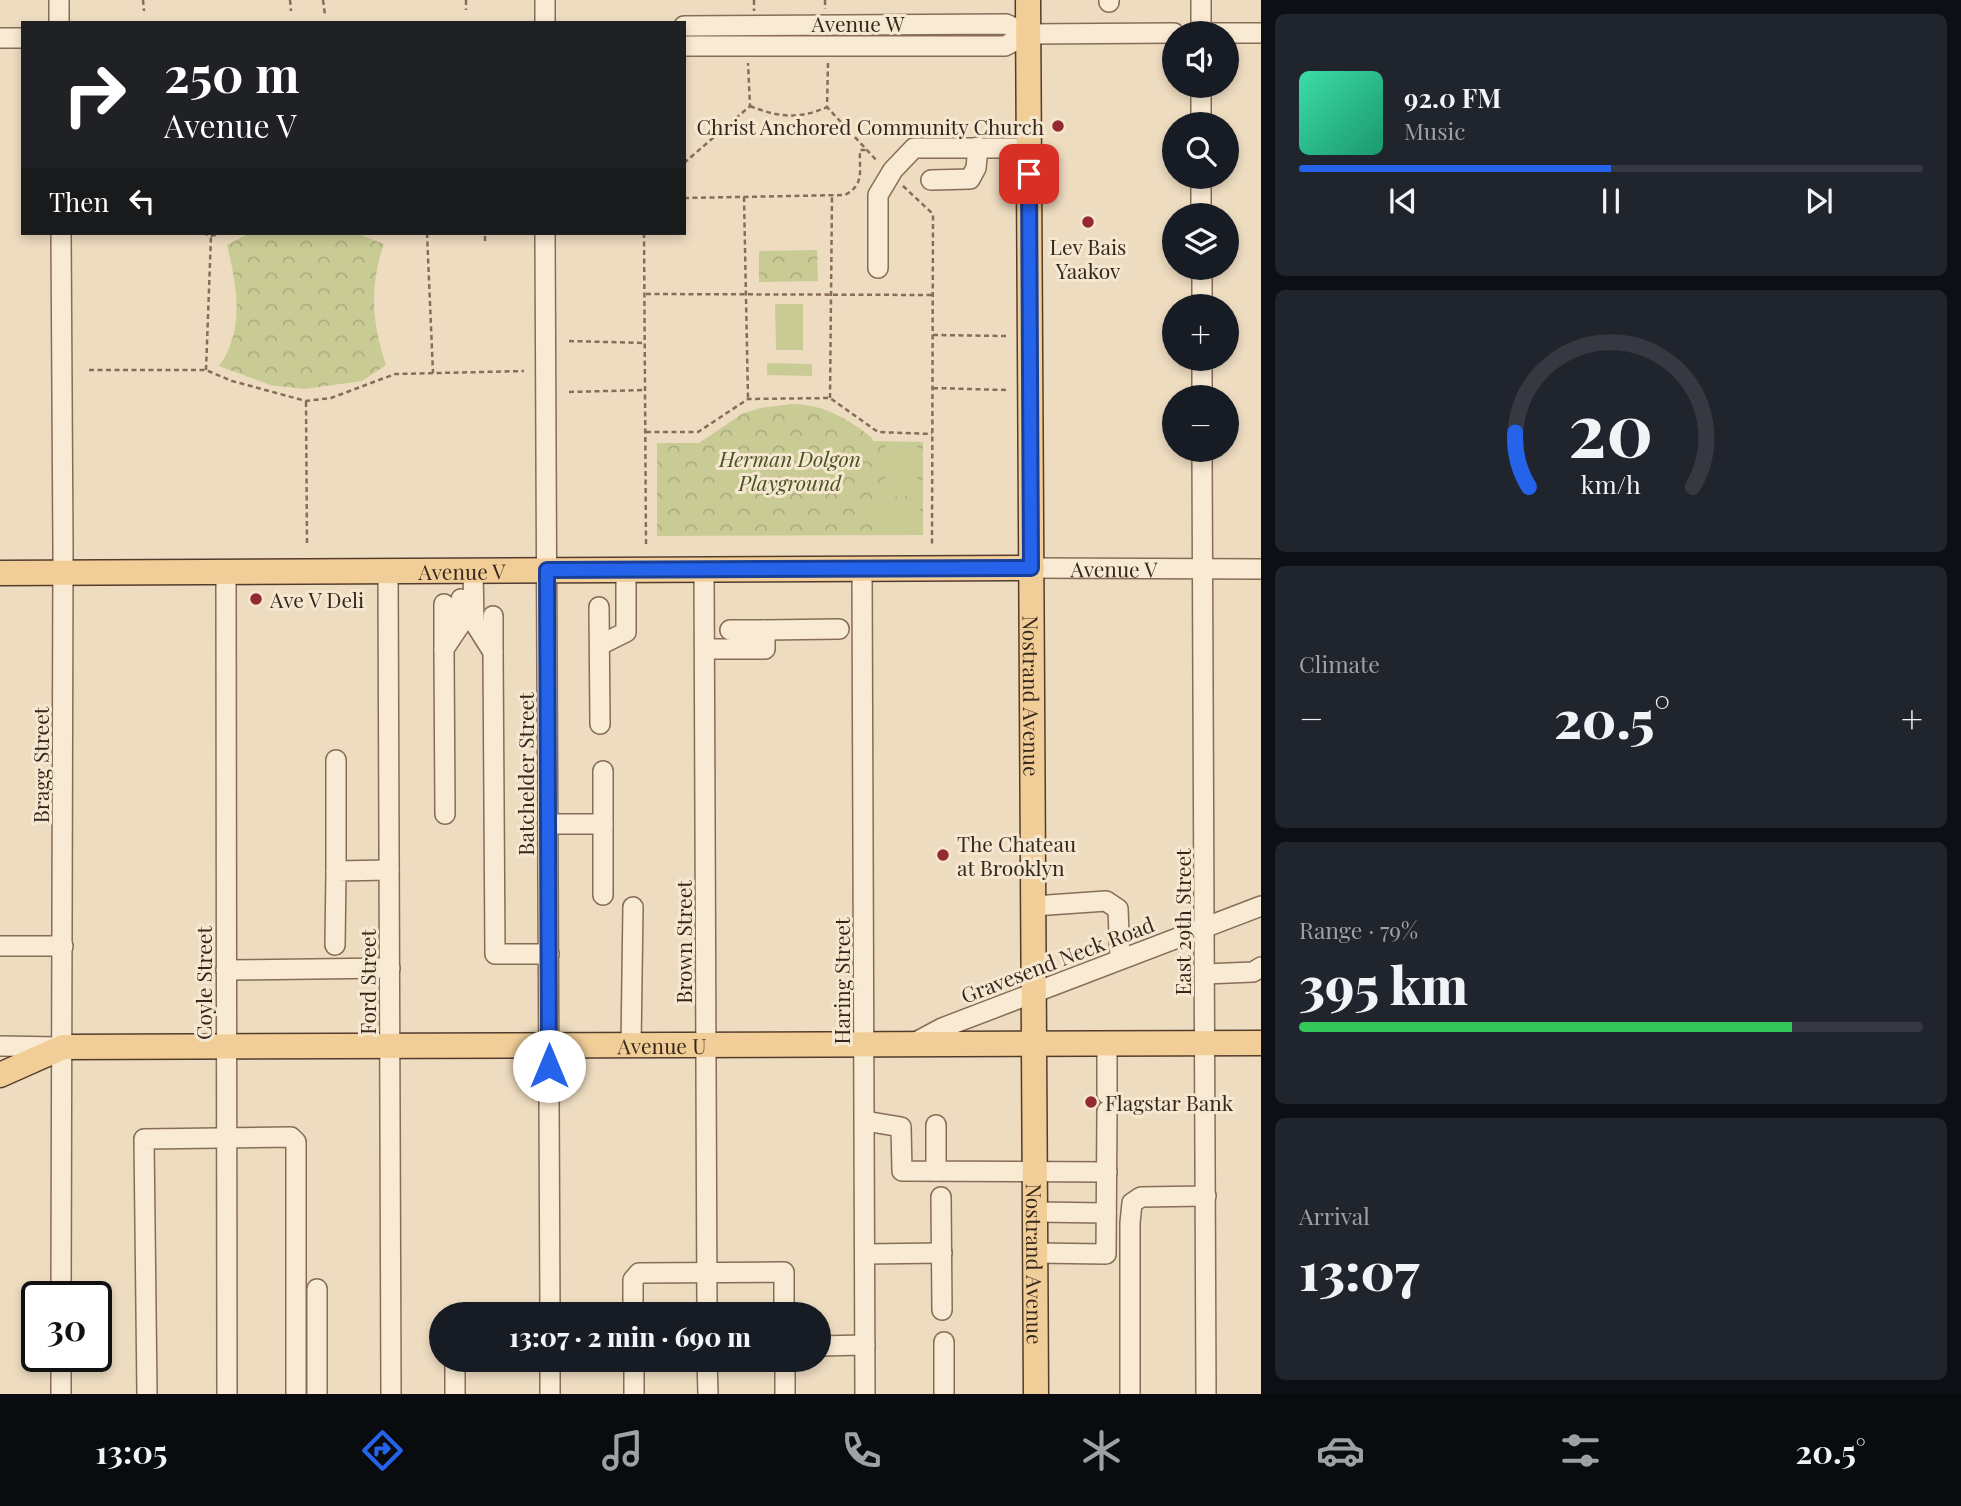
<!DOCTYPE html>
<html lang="en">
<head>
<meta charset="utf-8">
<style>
  body { margin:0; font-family:"Playfair Display",serif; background:#20242c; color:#f1f3f6; height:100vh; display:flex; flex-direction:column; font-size:26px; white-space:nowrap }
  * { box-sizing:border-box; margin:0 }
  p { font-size:23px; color:#9ea1a6 }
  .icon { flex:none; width:38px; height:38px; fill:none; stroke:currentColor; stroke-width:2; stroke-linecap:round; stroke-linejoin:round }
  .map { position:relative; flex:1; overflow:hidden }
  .sheet { display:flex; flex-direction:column; gap:14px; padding:14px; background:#0d0f14; width:700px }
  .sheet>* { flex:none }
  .banner { position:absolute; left:21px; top:21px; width:665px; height:214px; border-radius:0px; box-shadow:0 4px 10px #0003; background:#202124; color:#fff; overflow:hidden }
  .tools { position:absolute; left:1162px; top:21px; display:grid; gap:14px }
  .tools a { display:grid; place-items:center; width:77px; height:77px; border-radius:50%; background:#171b24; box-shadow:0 4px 10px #0003; font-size:35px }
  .speed { position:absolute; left:21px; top:1281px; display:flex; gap:14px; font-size:35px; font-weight:700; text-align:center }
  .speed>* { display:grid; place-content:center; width:91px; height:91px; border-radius:50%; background:#171b24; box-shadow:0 4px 10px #0003; line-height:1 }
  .speed .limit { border:4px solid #111; border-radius:10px; background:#fff; color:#111 }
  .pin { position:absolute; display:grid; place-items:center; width:60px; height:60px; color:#fff; margin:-30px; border-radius:14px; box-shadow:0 4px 10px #0006 }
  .me { position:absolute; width:77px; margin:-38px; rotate:0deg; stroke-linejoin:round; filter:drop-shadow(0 0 5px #0008) }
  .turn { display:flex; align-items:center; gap:24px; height:147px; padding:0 28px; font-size:32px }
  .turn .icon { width:91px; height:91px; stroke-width:2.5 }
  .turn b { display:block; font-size:49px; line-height:60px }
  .then { display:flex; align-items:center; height:66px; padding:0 28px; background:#0003; gap:14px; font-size:26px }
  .big { font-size:52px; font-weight:800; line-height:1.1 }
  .sheet .widget { flex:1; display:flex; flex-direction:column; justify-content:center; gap:10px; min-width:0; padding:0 24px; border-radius:10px; background:#20242c }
  .sheet .dial { align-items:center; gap:0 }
  .dial svg { height:182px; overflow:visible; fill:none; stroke:#363941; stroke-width:7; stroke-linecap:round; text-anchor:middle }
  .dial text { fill:#f1f3f6; stroke:none }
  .song { display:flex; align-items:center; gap:21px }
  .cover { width:84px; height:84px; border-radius:10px; background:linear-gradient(135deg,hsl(160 70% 55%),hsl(160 70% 35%)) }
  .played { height:7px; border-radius:4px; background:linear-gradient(90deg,#2563eb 50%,#363941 50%) }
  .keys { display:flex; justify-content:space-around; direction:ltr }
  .heat { display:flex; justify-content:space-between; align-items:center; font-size:38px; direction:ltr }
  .charge { height:10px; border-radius:5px; background:linear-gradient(90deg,#34c759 79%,#363941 0) }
  .trip { position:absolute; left:429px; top:1302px; width:402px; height:70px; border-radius:35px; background:#171b24; box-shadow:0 4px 10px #0003; font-weight:800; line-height:70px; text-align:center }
  .menu { display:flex; height:112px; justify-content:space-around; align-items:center; background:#090b0e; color:#9ea1a6 }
  .menu .icon { width:49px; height:49px }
  .menu .selected { color:#2563eb }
  .menu b { font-size:32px; color:#f1f3f6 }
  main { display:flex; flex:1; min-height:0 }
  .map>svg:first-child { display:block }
  .park { fill:url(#park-crowns) }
  .pitch { fill:#c9cb95 }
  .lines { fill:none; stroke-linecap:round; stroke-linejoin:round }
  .minor-casing { stroke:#876d58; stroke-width:22 }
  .major-casing { stroke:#543c2d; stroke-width:27 }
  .path { stroke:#876d58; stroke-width:2.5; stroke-dasharray:5 3.5; stroke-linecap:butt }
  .minor { stroke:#f9ead3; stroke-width:19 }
  .major { stroke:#f1ce98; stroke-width:24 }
  .route-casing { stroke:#184099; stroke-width:18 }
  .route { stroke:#2563eb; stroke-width:12 }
  .poi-dot { fill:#952932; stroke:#f5e7d0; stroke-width:2.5 }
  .labels { text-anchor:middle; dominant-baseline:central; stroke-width:6; stroke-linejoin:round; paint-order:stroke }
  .street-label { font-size:21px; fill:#36271d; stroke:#f5e7d0 }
  .poi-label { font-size:21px; fill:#36271d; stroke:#f5e7d0; text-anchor:start }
  .park-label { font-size:21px; font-style:italic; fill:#4b5323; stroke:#f5e7d0 }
</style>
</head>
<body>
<main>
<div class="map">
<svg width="1261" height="1394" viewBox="0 0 1261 1394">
  <defs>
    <pattern id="park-crowns" width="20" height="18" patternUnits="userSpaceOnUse" patternTransform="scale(1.75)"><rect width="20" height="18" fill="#c9cb95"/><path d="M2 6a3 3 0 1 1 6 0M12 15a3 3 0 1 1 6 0" fill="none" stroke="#adae80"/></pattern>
  </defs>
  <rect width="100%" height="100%" fill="#eedcc0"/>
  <!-- park -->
  <path class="park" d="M259,233h96l29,11c-15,44 -12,78 2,121l-24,16 -58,8 -34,-4 -51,-19c26,-36 18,-80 8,-121l19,-10z
    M817,250l1,31 -59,1v-31z
    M792,404c31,0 57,15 80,34l1,3 50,1v93l-266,1v-93h42l43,-29 18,-6z"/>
  <!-- pitch -->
  <path class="pitch" d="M775,304h28v46h-27z
    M767,363l45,1v12l-45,-1z
    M885,445h32v51l-32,1z
    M873,500h47v31h-47z"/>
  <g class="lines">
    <!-- minor casing -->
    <g class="minor-casing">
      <g id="minor">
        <path d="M59,0v23"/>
        <path d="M545,0v23"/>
        <path d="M1201,0v33"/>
        <path d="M1109,2v-2"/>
        <path d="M684,26l322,-2 22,10 146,-1"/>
        <path d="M1200,33h61"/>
        <path d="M0,38h23"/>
        <path d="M684,46h321l23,-12"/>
        <path d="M1201,86v38"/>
        <path d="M1201,177v38"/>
        <path d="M931,180l39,-1 6,-11 2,-21"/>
        <path d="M61,233l2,316 -2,748"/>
        <path d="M545,233l5,1081"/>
        <path d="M878,268v-73l15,-25 21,-22h114"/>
        <path d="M1202,268v38"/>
        <path d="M1202,359v38"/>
        <path d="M1202,450l4,944"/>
        <path d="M862,568l3,826"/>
        <path id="s1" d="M1032,568l229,1"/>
        <path d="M704,569l3,745"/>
        <path d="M473,570l1,52 19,30 2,302h54"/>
        <path d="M226,571l1,823"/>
        <path d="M388,571l3,823"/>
        <path d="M599,607l1,117"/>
        <path d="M765,630l74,-1"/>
        <path d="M600,645l26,-13v-63"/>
        <path d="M444,649v-45"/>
        <path d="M705,649h60v-19h-35"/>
        <path d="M493,652v-36"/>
        <path d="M336,760v111"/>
        <path d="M445,814l-1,-165 18,-27 -1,-23"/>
        <path d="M548,824h55"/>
        <path d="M603,895v-124"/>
        <path d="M1034,906l72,-5 12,8 2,50"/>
        <path d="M335,945l1,-74 53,-1"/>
        <path d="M0,946h63"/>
        <path d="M226,970l164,-2"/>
        <path d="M1205,974l48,-2 8,-5"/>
        <path d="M914,1043l28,-15 319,-122"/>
        <path d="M1107,1044v50"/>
        <path d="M0,1046l58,1"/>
        <path d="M631,1046l2,-139"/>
        <path d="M865,1121l36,6 1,44 205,1"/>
        <path d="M936,1125v46"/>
        <path d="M941,1197l1,113"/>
        <path d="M1036,1212l70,1"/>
        <path d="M1036,1253l70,1 1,-143"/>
        <path d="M865,1254l77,-1"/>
        <path d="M633,1314v-34l6,-7 145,-1v42"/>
        <path d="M944,1342v52"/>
        <path d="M819,1346l46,-1"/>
        <path d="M455,1360v34"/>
        <path d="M550,1360v34"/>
        <path d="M634,1360v34"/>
        <path d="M707,1360l1,34"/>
        <path d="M785,1360v34"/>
        <path d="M61,1394v-38"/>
        <path d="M147,1394l-3,-255 147,-2 5,5v252"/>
        <path d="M317,1394v-105"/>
        <path d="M1130,1394v-171l2,-20 9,-6 65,-1"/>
      </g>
    </g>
    <!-- major casing -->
    <g class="major-casing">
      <g id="major">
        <path id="s2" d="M1028,0l8,1394"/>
        <path id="s3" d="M0,573l1032,-5"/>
        <path id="s4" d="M0,1075l63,-28 1198,-4"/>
      </g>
    </g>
    <!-- path -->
    <path class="path" d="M143,0l1,11
      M290,0l1,11
      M323,0l2,15
      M466,0v10
      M754,0v11
      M825,0v9
      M828,63l-1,44 51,55
      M750,106c28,11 48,14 77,1
      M684,163l66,-57 -2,-43
      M903,186l30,28 -1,330
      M744,197l4,202
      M684,198l161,-3c20,-11 14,-24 15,-45h7
      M203,233l8,3 12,-3
      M427,233l6,140
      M644,233l2,312
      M485,241v-8
      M646,294l287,1
      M933,335l73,1
      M569,341l76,2
      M89,370h117l26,11 74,20 25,-3 64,-24 129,-3
      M206,370l5,-134
      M933,388l73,2
      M569,392l76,-2
      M830,398l2,-202
      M306,402l1,143
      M646,432h52l50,-33 82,-1 48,34 54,2"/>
    <!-- minor -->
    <use href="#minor" class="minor"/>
    <!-- major -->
    <use href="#major" class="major"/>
  </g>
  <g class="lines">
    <!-- route casing -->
    <g class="route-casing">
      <path id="route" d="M549,1066l-2,-496 484,-2 -2,-394"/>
    </g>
    <!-- route -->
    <use href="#route" class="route"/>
  </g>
  <!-- markers -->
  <g class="poi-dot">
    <circle cx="1058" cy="126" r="7"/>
    <circle cx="1088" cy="222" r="7"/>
    <circle cx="256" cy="599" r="7"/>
    <circle cx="943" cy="855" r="7"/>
    <circle cx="1091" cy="1102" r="7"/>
  </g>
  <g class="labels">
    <!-- street labels -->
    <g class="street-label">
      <text x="858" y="23">Avenue W</text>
      <text stroke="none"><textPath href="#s1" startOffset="82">Avenue V</textPath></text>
      <text stroke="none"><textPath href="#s3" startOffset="462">Avenue V</textPath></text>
      <text stroke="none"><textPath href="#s2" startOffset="696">Nostrand Avenue</textPath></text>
      <text transform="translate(40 765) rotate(-90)">Bragg Street</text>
      <text transform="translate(525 774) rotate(-90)">Batchelder Street</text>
      <text transform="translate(1182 922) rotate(-90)">East 29th Street</text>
      <text transform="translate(683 942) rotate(-90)">Brown Street</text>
      <text transform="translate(1057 959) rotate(-21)">Gravesend Neck Road</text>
      <text transform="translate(841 981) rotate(-90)">Haring Street</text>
      <text transform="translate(367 982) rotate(-90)">Ford Street</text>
      <text transform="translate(203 983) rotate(-90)">Coyle Street</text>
      <text stroke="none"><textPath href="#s4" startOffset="668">Avenue U</textPath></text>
      <text stroke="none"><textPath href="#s2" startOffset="1264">Nostrand Avenue</textPath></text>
    </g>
    <!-- poi labels -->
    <g class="poi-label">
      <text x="1044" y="126" text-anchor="end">Christ Anchored Community Church</text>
      <text x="1088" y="246" text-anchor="middle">Lev Bais<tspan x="1088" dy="24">Yaakov</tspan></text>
      <text x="270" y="599">Ave V Deli</text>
      <text x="957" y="843">The Chateau<tspan x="957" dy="24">at Brooklyn</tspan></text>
      <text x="1105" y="1102">Flagstar Bank</text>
    </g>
    <!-- park labels -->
    <g class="park-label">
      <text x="790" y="458">Herman Dolgon<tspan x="790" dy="24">Playground</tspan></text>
    </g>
  </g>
</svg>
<div class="tools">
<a><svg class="icon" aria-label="sound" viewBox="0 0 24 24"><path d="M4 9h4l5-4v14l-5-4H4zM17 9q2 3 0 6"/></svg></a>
<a><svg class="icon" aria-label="search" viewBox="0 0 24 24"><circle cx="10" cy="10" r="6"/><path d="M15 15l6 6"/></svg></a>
<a><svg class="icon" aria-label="layers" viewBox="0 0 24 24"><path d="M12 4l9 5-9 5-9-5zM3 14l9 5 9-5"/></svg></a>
<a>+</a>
<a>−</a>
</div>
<div class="speed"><div class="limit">30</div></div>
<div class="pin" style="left:1029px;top:174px;background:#d93025"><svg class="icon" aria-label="arrive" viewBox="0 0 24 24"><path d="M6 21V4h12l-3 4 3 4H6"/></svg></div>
<svg class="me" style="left:549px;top:1066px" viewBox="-20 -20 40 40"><circle r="19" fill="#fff"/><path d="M0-13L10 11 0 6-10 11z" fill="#2563eb"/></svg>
<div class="trip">13:07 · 2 min · 690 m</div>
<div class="banner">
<div class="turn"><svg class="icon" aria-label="right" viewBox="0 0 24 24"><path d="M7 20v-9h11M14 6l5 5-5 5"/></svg><div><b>250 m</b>Avenue V</div></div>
<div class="then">Then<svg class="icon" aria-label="left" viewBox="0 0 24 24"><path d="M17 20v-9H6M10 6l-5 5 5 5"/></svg></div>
</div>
</div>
<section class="sheet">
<div class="widget">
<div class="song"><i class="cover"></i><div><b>92.0 FM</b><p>Music</p></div></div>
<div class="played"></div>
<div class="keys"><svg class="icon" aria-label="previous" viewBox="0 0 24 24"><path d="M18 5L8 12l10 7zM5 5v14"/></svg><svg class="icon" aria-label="pause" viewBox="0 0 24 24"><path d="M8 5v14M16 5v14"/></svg><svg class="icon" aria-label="next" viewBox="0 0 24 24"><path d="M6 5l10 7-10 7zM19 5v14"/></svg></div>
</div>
<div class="widget dial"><svg viewBox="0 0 100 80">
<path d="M14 69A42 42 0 1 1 86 69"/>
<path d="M14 69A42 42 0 0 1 8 45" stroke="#2563eb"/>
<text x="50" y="56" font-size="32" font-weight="700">20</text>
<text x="50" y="72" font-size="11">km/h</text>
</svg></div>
<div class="widget"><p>Climate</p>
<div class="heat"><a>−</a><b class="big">20.5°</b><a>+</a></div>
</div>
<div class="widget"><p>Range · 79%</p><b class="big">395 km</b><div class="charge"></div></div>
<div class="widget"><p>Arrival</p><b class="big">13:07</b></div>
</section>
</main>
<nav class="menu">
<b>13:05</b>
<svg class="icon selected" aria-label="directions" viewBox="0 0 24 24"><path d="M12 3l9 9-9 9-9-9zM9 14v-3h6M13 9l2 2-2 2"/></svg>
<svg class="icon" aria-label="music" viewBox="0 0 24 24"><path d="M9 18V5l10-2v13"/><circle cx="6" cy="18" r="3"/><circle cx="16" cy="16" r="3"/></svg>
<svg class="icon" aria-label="phone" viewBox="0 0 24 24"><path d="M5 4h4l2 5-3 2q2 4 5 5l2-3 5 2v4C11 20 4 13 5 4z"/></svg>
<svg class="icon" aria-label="climate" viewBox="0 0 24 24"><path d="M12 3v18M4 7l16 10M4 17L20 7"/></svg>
<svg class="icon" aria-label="car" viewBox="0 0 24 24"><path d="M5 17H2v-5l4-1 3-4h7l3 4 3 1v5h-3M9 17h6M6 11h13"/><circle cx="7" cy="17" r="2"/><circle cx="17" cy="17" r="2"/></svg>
<svg class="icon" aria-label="filters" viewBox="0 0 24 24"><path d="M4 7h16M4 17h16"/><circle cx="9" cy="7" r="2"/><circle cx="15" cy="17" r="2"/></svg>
<b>20.5°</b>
</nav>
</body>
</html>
